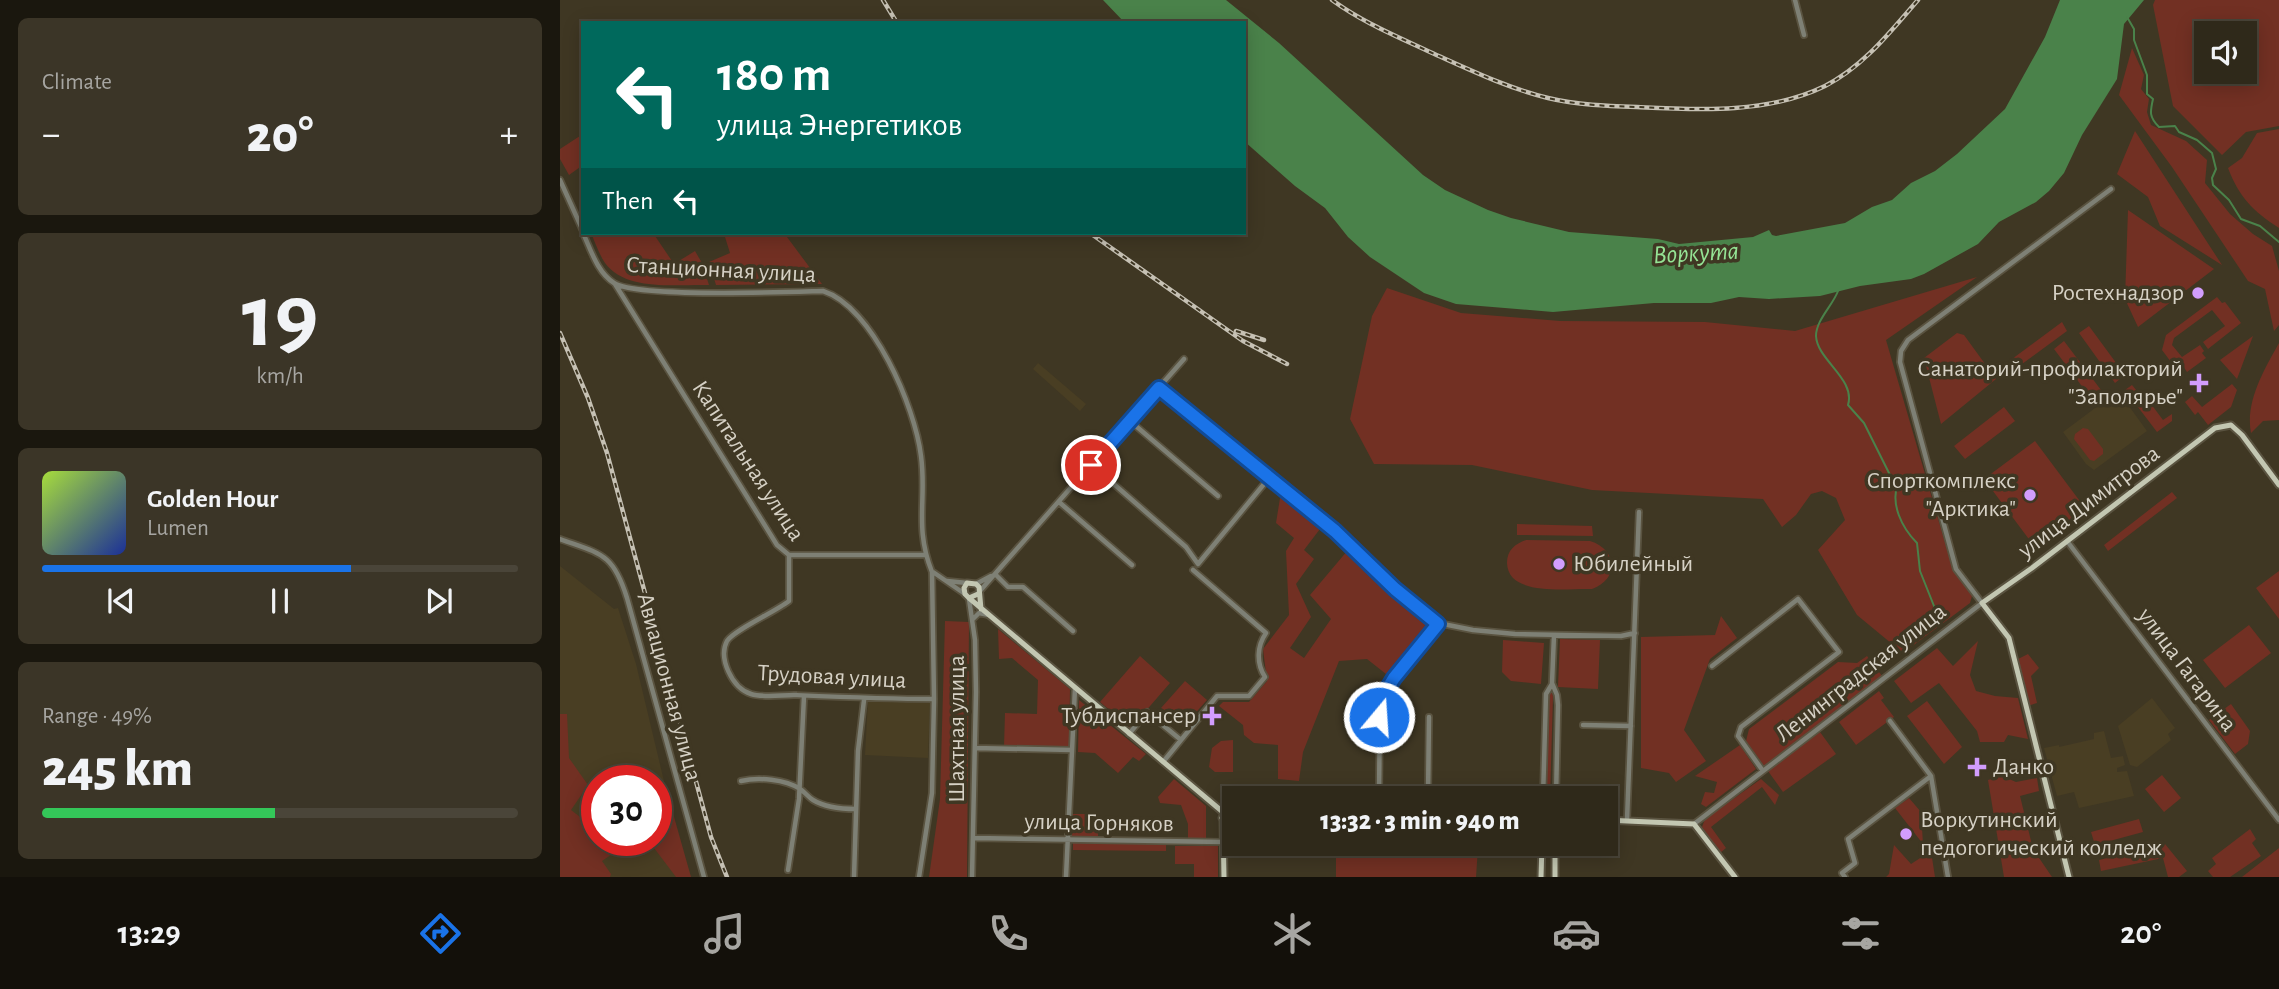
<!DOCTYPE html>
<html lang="en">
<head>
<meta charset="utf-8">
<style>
  body { margin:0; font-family:"Alegreya Sans",sans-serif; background:#3b3527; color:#f1f3f6; height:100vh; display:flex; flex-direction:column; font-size:26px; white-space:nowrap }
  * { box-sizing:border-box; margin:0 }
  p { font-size:23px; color:#a7a6a2 }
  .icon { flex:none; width:38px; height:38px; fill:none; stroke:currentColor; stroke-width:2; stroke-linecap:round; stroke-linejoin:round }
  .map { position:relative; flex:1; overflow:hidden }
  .side { display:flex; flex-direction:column; gap:18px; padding:18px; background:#1a170e; width:560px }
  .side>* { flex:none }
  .banner { position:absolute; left:21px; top:21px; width:665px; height:214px; border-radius:0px; box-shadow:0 4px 18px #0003,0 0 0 2px #4a4539; background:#00695c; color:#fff; overflow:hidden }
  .buttons { position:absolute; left:1634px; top:21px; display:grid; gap:14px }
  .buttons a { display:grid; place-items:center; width:63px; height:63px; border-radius:0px; background:#2f291a; box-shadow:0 4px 18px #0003,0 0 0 2px #4a4539; font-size:35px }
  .speed { position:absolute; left:21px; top:765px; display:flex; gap:14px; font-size:35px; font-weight:700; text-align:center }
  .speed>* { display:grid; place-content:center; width:91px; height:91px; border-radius:50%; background:#2f291a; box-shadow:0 4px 18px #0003,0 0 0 2px #4a4539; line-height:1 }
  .speed .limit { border:10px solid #d22; background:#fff; color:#111 }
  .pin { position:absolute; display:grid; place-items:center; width:60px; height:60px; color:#fff; margin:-30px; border:4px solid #fff; border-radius:50%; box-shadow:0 2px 7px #0007 }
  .me { position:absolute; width:77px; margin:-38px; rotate:18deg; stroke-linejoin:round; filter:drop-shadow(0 0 5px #0008) }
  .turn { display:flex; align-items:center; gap:24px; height:147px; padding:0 21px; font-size:32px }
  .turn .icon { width:91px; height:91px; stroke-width:2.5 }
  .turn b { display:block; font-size:49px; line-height:60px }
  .then { display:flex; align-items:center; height:66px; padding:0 21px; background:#0003; gap:14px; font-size:26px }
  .big { font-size:52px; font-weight:800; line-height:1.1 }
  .side .tile { flex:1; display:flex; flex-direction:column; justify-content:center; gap:10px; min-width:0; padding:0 24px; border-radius:10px; background:#3b3527 }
  .side .dial { align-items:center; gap:0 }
  .dial b { font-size:91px; line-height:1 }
  .song { display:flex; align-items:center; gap:21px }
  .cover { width:84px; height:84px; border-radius:10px; background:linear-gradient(135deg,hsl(80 70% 55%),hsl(230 70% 35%)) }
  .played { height:7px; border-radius:4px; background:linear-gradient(90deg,#1a73e8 65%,#4a4539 65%) }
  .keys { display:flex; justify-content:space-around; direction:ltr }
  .heat { display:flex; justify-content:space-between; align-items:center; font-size:38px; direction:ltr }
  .charge { height:10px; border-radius:5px; background:linear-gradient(90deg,#34c759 49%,#4a4539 0) }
  .trip { position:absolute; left:662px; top:786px; width:396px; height:70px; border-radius:0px; background:#2f291a; box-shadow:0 4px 18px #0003,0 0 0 2px #4a4539; font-weight:800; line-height:70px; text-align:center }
  .tab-bar { display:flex; height:112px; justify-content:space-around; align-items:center; background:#13100a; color:#a7a6a2 }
  .tab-bar .icon { width:49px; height:49px }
  .tab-bar .current { color:#1a73e8 }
  .tab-bar b { font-size:32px; color:#f1f3f6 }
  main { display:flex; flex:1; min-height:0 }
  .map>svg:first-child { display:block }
  .built { fill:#493e23; fill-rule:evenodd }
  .green { fill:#723023; fill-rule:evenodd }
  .water { fill:#4a824a }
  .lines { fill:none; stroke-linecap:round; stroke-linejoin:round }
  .stream { stroke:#4a824a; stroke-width:2 }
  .minor-casing { stroke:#5a5340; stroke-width:8 }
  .major-casing { stroke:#5a5340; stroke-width:9 }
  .minor { stroke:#7e8075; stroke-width:4.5 }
  .major { stroke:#c3c7b2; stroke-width:5 }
  .rail-casing { stroke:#c6c1b4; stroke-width:4.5 }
  .rail { stroke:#3f3723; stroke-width:2; stroke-dasharray:5; stroke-linecap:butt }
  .route-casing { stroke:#114b97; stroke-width:18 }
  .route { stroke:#1a73e8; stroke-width:12 }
  .poi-dot { fill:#d29dfd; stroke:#3f3723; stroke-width:2.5 }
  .labels { text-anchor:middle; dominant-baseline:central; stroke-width:7; stroke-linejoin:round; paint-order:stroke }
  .street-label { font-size:24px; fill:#d6d1c5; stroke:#3f3723 }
  .poi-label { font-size:24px; fill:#d6d1c5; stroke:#3f3723; text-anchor:end }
  .water-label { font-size:26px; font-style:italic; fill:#95e394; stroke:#3f3723 }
</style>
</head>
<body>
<main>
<section class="side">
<div class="tile"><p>Climate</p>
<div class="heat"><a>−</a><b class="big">20°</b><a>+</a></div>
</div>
<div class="tile dial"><b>19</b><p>km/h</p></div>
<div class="tile">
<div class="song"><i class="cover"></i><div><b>Golden Hour</b><p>Lumen</p></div></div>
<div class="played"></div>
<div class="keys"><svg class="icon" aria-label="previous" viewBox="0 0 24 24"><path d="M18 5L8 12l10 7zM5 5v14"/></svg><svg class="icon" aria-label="pause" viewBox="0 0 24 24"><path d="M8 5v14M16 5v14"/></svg><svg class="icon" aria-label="next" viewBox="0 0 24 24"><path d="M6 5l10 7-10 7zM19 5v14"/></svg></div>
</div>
<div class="tile"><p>Range · 49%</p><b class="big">245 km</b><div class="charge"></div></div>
</section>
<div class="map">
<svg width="1719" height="877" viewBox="0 0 1719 877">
  <rect width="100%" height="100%" fill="#3f3723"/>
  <!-- built -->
  <path class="built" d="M478,363l48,41 -6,7 -47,-42z
    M1558,391l29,40 -53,39 -8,-6 -23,-32z
    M0,566l54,43 4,-1 18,56 38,159 17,54h-131zM37,780h59v60h-59z
    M1592,698l23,30 -7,6 3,6 -34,27 -7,-2 -12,-39z
    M308,700l62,3 -2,55 -63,-3z
    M1544,731l7,27 12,-2 2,9 -8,3v4l10,-1 7,25 -55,12 -5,-16 -17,4 -13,-48 15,-3v2l35,-8v-6z"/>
  <!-- green -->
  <path class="green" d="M1595,0h124v126l-33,6 -24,23 -49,-49 -20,-101zM1647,33h38v39h-38z
    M1572,48l12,27 -3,14 8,10 -2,13 4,13 35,16 21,19 -2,23 25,31 23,20 19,12 7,25v54l-5,6 -9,-42 -17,-8 -76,-114 -53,-72z
    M1719,129v99c-26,-17 -40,-31 -51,-60l14,-10 15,-25z
    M1575,131l87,134 -62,-39 -12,-29 -31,-23z
    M23,134v31l-14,10 -9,-16v-10z
    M1568,210l86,59 -76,58 -13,-28z
    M31,233h62l21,31 21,-13 7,12 7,22c-32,-1 -83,7 -104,-22 -6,-9 -10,-21 -14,-30z
    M171,233h53l38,51 -106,1 -7,-23 21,-9 -5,-16z
    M1417,277l-91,63 67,230 19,26 -2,7 -67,50 -46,-38 -39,-65 27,-30 -9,-22 -14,-7 -11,3 -15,21 -14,12 -19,-28 -171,-9 -120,-25 -98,-1 -24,-45 22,-103 15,-28 74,25 99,8 145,1 90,9z
    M1657,297l5,6 3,-1 16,21 -33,26 -5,-7 22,-16 -13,-16 -38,28 -2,7 10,12 18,-12 4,6 -2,2 4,5 -19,14 -4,-6 -6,4 -15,-20 4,-15z
    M1502,322l5,9 -49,36 -6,-8z
    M1529,326l36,49 -10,8 -36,-50z
    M1397,333l7,2 32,44 -55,45 -17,-66z
    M1693,336l-16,43 -17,-19z
    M1504,341l40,53 -11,7 -39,-52z
    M1719,343v77l-16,1 -12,12c-6,-31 13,-63 28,-90z
    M1672,384l5,6 -6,17 -23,18 -10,-13 -3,3 -10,-13 7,-6 10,11z
    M1572,385l10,12 3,-1 18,24 9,-6v7l-15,11 -32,-42z
    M1444,407l11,14 -50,38 -11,-13z
    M1523,428l5,1 15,20v5l-9,7 -4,-1 -16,-21 1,-5z
    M1475,441l50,67 -51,38 -50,-67z
    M721,492l42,33 -19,25 10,9 -18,25 15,33 -21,31 14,10 27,-39 -21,-24 38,-45 46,43 39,28 -47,53 -19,-15 -28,2 -36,91 -4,29 -21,-2v-34l-24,-2 -10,-8 -1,-10 -24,-19 4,-4h26l18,-21 -4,-32 26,-34 -3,-64 8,-13 -18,-15z
    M1612,492l5,6 -69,53 -4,-6z
    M957,524l75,2 1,10 -76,-1z
    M966,540l64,1c27,8 30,38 2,48 -25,-1 -84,8 -85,-26 0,-13 8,-19 19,-23z
    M1719,571v48l-23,-31z
    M1161,616l16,22 -27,21 -26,71 22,31 -30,21 -7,-9 -28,-5v-131l74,-2z
    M385,621l24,1 -2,255h-38l11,-78z
    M1689,625l22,28 -46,35 -22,-28z
    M438,629l72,60 -1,60 -65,-2 1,-34 32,1 1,-34 -26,-22 -13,1z
    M1000,639l40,1 -2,49 -40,-2z
    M943,640l41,3 -3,41 -30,-3 -9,-9z
    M1418,641l-8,34 6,16 19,5 23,2 10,41 -20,-4 -4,7h-24l-3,-11 -38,-48 -28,20 -17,-22 43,-33 16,18z
    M1468,654l11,14 -8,8 6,27 -10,3 -11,-46z
    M580,656l30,27 -39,45 -31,-26z
    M1307,656l15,20 -118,90 -18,-25 3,-12 89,-67 19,1z
    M625,681l22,19 -24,27 -22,-19z
    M990,685l3,11 -3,102h-6l3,-104z
    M1319,691l5,7 -3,2 13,17 -38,28 -17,-23z
    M519,700l67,54 -7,7 -6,-4 -15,16 -23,-20 -17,-1z
    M1367,701l35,46 -18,17 -37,-48z
    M1671,704l19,27 -2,13 -13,10 -26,-34z
    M0,714h7l2,44 19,27 -17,25 13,10 13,-17v37h23l-6,4 4,6 -16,11 9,13 -1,3h-50z
    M1260,732l16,22 -53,38 -15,-21z
    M673,740v32h-18l-6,-5 3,-19 9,-7z
    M1180,745l16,24 -50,38 -5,-3 4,-12 9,1 3,-11 -22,-6z
    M1602,775l19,23 -17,14 -19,-23z
    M1442,776l14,6 21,-4 2,13 -19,5 13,53 19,28h-48l-16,-97z
    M614,779l32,27v33h-18v-15l-7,-19 -21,-2 -2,-6z
    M1201,779l18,16 -4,10 -13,-18 -51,40 15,21 -6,5 -18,-26 3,-8z
    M107,792l24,85h-15l-28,-37h8v-45z
    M1349,798l12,14 2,32 -28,-36z
    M512,814h27l-1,22h-27z
    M1579,819l4,13 -48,13 -4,-13z
    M1690,829l6,10 -4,4 9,13 -31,21h-17l-5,-6 8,-7 -4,-6z
    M513,843l93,1v7l-93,-1z
    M1605,844l22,27 -8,6h-11l-5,-19 -62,13 -2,-11z
    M1334,845l17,19 20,-13 4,26h-49l3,-3z
    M615,846h43v31h-24v-13h-19z
    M776,847l142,1 -2,29h-140z
    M1719,848v29h-37z"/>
  <!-- water -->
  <path class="water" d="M543,0h123l53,43 144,132 22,15 43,20 23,8 58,14 89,7 21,5 74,-7 16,-7 3,5 4,1 69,-13 27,-16 20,-7 19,-17 24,-12 22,-17 48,-45 40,-72 15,-37h84l-20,24 -7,55 -35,56 -18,38 -15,18 -13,11 -37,20 -21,22 -54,30 -13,5 -51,7 -40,10 -51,3 -30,-2 -28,6h-57l-101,9 -97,-8 -32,-11 -54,-36 -22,-20 -23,-29 -30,-22 -51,-45v-118h-119z"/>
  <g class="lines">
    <!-- stream -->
    <path class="stream" d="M1567,17l7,12v11l13,35v19l6,5c-3,13 -4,18 6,28l16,-1 4,6 18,8 15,13 4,16 -4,9 1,7 16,15 12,19 19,7 19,16
      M1278,291c-5,14 -22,29 -22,45 1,24 40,43 32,69l16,18 26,52 8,8c-8,21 4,45 19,60l3,28 16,40"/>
    <!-- minor casing -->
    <g class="minor-casing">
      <path id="minor" d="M1235,0l9,35
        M0,180l23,51
        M23,233c8,17 14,39 31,50 23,15 173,9 209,8 50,16 92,116 98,165 6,43 -7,71 11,116l2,127 -2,94 -13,84
        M55,284l162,261 12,10v46c-14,11 -55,29 -62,40 -9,17 5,47 24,53 12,4 30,1 43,1 47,2 93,4 139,4
        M599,388l176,143 60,58 43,34 35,7 42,4 106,2 14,-3
        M570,421l88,75
        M532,465l94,82 12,17 71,-86
        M499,502l73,63
        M0,539c41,15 53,14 67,59l77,279
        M1507,541l212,279
        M229,555h136
        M373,572l32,22
        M435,574l13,13h15l50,44
        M387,581l20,2
        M416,584l15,-8
        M419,592l205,-233
        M409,599l6,41 1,52 -4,185
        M413,619l6,-6 10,2
        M994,635l-2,48 5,12 1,10 -2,93
        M1152,666l86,-67 41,53 -98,75 -3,9 25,35
        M1330,721l41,55 17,101
        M1023,725l48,1
        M569,734l18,-22 34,28
        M415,748l97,2
        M603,762l54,-66h32l16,-19c-9,-14 -8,-31 1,-44l-73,-63
        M181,781c17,-4 44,-2 59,8 5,3 8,8 13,11 13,8 29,9 43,9
        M819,798l1,-97 14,-23 44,-55
        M868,798l1,-81
        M983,798l3,-104 6,-10
        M1067,820l12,-308
        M1134,824l288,-221 -26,-34 -56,-207 1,-11 7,-11 203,-151
        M414,838l250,4
        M228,870l11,-71 5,-103
        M294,877l4,-126 6,-51
        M506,877l9,-189
        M1285,877l-3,-4 13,-10 -7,-24 83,-63"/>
    </g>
    <!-- major casing -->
    <g class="major-casing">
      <path id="major" d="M418,594l-9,4 -4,-4 -1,-6 3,-5 9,1 3,3 2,22
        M409,598l255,215
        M674,815l-6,-4 -4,2 -2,5 5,6 7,-4
        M1045,820l89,4 41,53
        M663,821l1,56
        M981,877l1,-33
        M995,877v-33
        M1509,877l-60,-239 -27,-35 50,-35 183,-140 16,-3 11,10 37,50"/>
    </g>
    <!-- minor -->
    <use href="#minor" class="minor"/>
    <!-- major -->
    <use href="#major" class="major"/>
    <!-- rail casing -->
    <g class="rail-casing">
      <path id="rail" d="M323,0l14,23
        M772,0c30,22 64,36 98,52 38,17 77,36 118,46 29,7 59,8 89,9 62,3 131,7 188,-21 39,-20 65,-54 93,-86
        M530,233l153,108 44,23
        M676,331l28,9
        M0,333l28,65 19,55 104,384 16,40"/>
    </g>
    <!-- rail -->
    <use href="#rail" class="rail"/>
  </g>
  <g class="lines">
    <!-- route casing -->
    <g class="route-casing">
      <path id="route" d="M531,465l68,-77 176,143 60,58 43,35 -44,54 -14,23 -1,16"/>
    </g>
    <!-- route -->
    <use href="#route" class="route"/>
  </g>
  <!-- markers -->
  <g class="poi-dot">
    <circle cx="1638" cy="293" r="7"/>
    <path d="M1635.5 372.5h7v7h7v7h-7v7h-7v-7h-7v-7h7z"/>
    <circle cx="1470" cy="495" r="7"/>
    <circle cx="999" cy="564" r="7"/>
    <path d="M648.5 705.5h7v7h7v7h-7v7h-7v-7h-7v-7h7z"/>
    <path d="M1413.5 756.5h7v7h7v7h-7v7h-7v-7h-7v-7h7z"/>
    <circle cx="1346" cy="834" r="7"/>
  </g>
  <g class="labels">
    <!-- street labels -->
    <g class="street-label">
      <text transform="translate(161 270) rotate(3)">Станционная улица</text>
      <text transform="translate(188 461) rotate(57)">Капитальная улица</text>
      <text transform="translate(1529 502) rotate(-37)">улица Димитрова</text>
      <text transform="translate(1627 670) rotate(53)">улица Гагарина</text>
      <text transform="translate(1301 673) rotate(-38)">Ленинградская улица</text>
      <text transform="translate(272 677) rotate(3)">Трудовая улица</text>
      <text transform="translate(109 687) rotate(75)">Авиационная улица</text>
      <text transform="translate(397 729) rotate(-90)">Шахтная улица</text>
      <text transform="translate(539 823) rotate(1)">улица Горняков</text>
    </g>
    <!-- poi labels -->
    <g class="poi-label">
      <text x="1624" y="293">Ростехнадзор</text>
      <text x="1623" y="369">Санаторий-профилакторий<tspan x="1623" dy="28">"Заполярье"</tspan></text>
      <text x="1456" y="481">Спорткомплекс<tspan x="1456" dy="28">"Арктика"</tspan></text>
      <text x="1013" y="564" text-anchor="start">Юбилейный</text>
      <text x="636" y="716">Тубдиспансер</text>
      <text x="1433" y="767" text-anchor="start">Данко</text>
      <text x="1360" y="820" text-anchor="start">Воркутинский<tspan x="1360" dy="28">педогогический колледж</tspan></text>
    </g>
    <!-- water labels -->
    <g class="water-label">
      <text transform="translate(1136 253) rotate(-3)">Воркута</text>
    </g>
  </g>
</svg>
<div class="buttons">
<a><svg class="icon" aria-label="sound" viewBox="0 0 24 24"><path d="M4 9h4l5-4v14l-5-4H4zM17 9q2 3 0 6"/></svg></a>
</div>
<div class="speed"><div class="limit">30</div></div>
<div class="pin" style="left:531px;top:465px;background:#d93025"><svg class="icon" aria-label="arrive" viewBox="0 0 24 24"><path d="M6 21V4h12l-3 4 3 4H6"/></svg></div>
<svg class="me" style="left:819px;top:717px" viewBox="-20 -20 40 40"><circle r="17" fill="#1a73e8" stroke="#fff" stroke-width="3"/><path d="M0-11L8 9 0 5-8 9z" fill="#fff"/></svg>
<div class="trip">13:32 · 3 min · 940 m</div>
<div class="banner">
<div class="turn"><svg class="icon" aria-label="left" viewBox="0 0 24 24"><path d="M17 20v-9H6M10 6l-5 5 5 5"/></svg><div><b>180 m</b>улица Энергетиков</div></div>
<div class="then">Then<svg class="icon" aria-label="left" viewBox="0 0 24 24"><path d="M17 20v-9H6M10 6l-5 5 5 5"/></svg></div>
</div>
</div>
</main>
<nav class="tab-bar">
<b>13:29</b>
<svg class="icon current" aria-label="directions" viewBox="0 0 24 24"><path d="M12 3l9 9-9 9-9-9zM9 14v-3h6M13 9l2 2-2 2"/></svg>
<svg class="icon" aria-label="music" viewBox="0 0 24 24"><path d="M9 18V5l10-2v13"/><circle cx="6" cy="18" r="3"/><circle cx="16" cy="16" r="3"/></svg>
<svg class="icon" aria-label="phone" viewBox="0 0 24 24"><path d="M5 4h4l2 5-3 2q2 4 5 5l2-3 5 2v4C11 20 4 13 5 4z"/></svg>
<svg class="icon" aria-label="climate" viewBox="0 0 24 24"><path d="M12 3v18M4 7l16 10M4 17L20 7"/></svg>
<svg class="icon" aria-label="car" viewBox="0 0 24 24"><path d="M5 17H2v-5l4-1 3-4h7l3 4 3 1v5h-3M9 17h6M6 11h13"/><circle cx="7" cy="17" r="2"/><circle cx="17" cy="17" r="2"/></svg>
<svg class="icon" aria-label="filters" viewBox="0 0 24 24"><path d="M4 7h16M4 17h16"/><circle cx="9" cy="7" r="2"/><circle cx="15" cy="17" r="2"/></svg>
<b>20°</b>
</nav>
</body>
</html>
